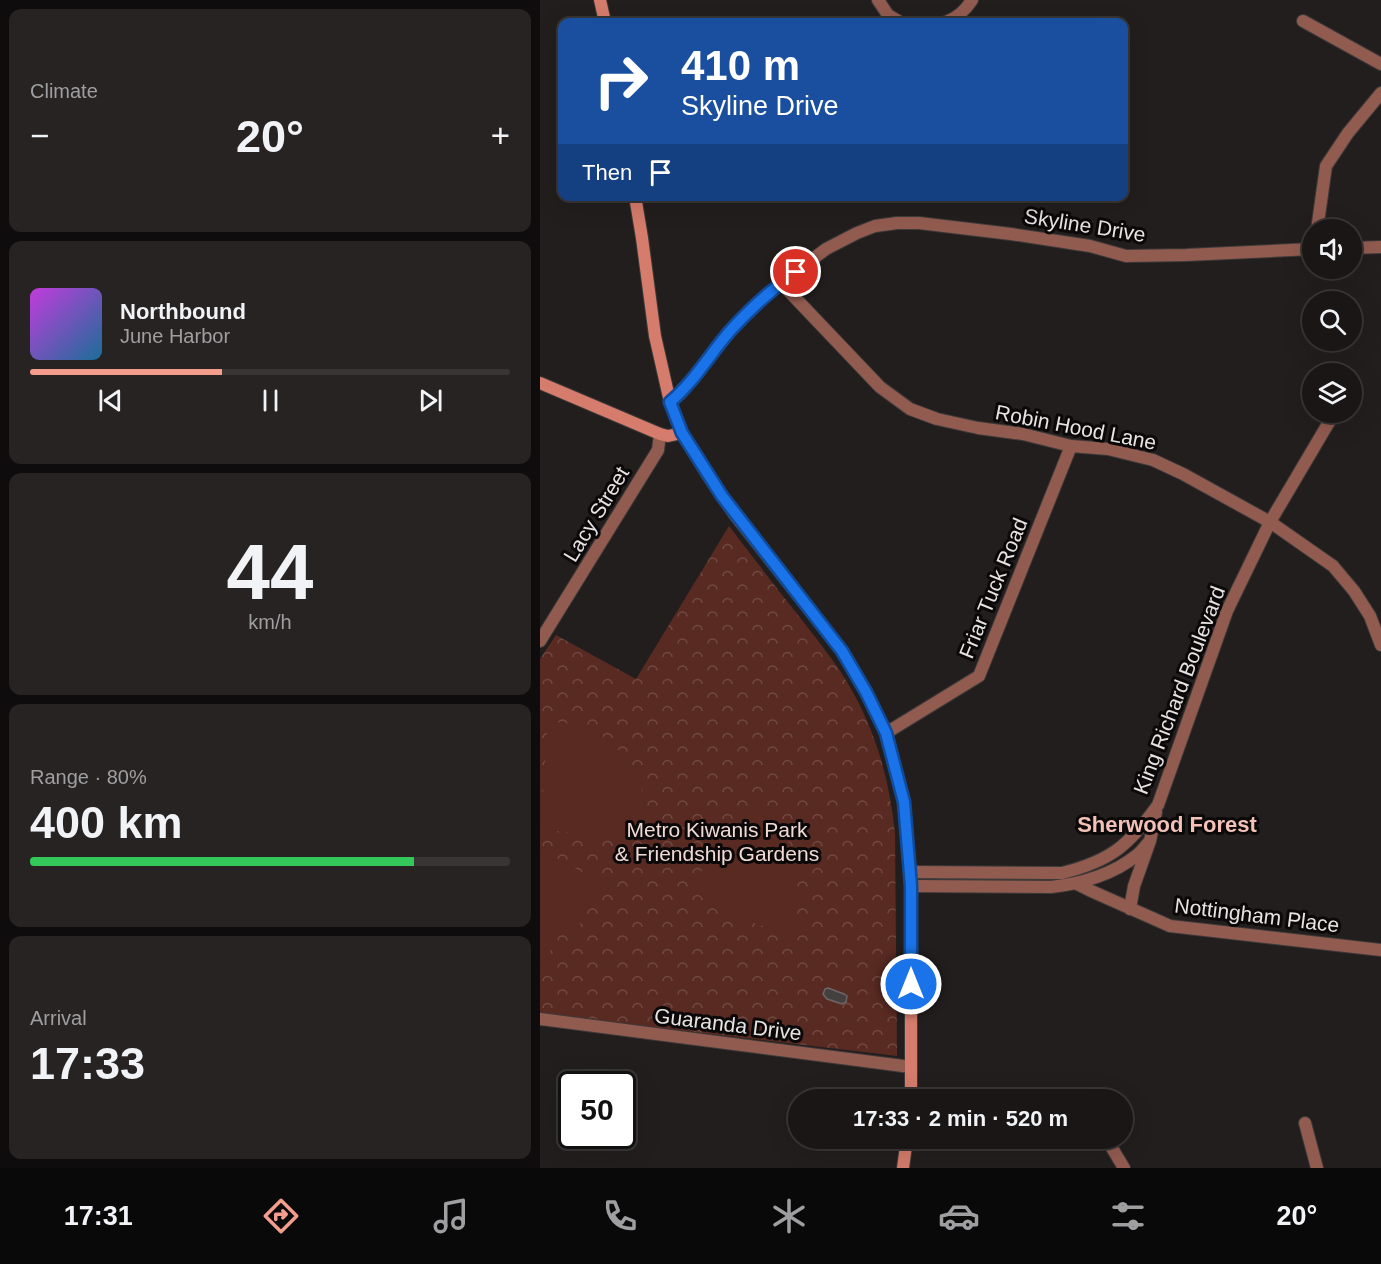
<!DOCTYPE html>
<html lang="en">
<head>
<meta charset="utf-8">
<style>
  body { margin:0; font-family:Helvetica,sans-serif; background:#272323; color:#f1f3f6; height:100vh; display:flex; flex-direction:column; font-size:22px; white-space:nowrap }
  * { box-sizing:border-box; margin:0 }
  p { font-size:20px; color:#9f9fa1 }
  .icon { flex:none; width:33px; height:33px; fill:none; stroke:currentColor; stroke-width:2; stroke-linecap:round; stroke-linejoin:round }
  .map { position:relative; flex:1; overflow:hidden }
  .side { display:flex; flex-direction:column; gap:9px; padding:9px; background:#0e0c0c; width:540px }
  .side>* { flex:none }
  .hud { position:absolute; left:18px; top:18px; width:570px; height:183px; border-radius:12px; box-shadow:0 6px 24px #0002,0 0 0 2px #383535; background:#1a4fa0; color:#fff; overflow:hidden }
  .fabs { position:absolute; left:762px; top:219px; display:grid; gap:12px }
  .fabs a { display:grid; place-items:center; width:60px; height:60px; border-radius:50%; background:#1a1616; box-shadow:0 6px 24px #0002,0 0 0 2px #383535; font-size:30px }
  .speed { position:absolute; left:18px; top:1071px; display:flex; gap:12px; font-size:30px; font-weight:700; text-align:center }
  .speed>* { display:grid; place-content:center; width:78px; height:78px; border-radius:50%; background:#1a1616; box-shadow:0 6px 24px #0002,0 0 0 2px #383535; line-height:1 }
  .speed .limit { border:3px solid #111; border-radius:9px; background:#fff; color:#111 }
  .pin { position:absolute; display:grid; place-items:center; width:51px; height:51px; color:#fff; margin:-26px; border:3px solid #fff; border-radius:50%; box-shadow:0 2px 6px #0007 }
  .me { position:absolute; width:66px; margin:-33px; rotate:0deg; stroke-linejoin:round; filter:drop-shadow(0 0 4px #0008) }
  .turn { display:flex; align-items:center; gap:21px; height:126px; padding:0 24px; font-size:27px }
  .turn .icon { width:78px; height:78px; stroke-width:2.5 }
  .turn b { display:block; font-size:42px; line-height:51px }
  .then { display:flex; align-items:center; height:57px; padding:0 24px; background:#0003; gap:12px; font-size:22px }
  .big { font-size:45px; font-weight:700; line-height:1.1 }
  .side .tile { flex:1; display:flex; flex-direction:column; justify-content:center; gap:9px; min-width:0; padding:0 21px; border-radius:12px; background:#272323 }
  .side .dial { align-items:center; gap:0 }
  .dial b { font-size:78px; line-height:1 }
  .song { display:flex; align-items:center; gap:18px }
  .cover { width:72px; height:72px; border-radius:9px; background:linear-gradient(135deg,hsl(290 70% 55%),hsl(200 70% 35%)) }
  .played { height:6px; border-radius:3px; background:linear-gradient(90deg,#f49d8c 40%,#383535 40%) }
  .keys { display:flex; justify-content:space-around; direction:ltr }
  .heat { display:flex; justify-content:space-between; align-items:center; font-size:33px; direction:ltr }
  .charge { height:9px; border-radius:4px; background:linear-gradient(90deg,#34c759 80%,#383535 0) }
  .trip { position:absolute; left:248px; top:1089px; width:345px; height:60px; border-radius:30px; background:#1a1616; box-shadow:0 6px 24px #0002,0 0 0 2px #383535; font-weight:700; line-height:60px; text-align:center }
  .dock { display:flex; height:96px; justify-content:space-around; align-items:center; background:#0a0909; color:#9f9fa1 }
  .dock .icon { width:42px; height:42px }
  .dock .current { color:#f49d8c }
  .dock b { font-size:27px; color:#f1f3f6 }
  main { display:flex; flex:1; min-height:0 }
  .map>svg:first-child { display:block }
  .park { fill:url(#park-crowns) }
  .pitch { fill:#582a22 }
  .building { fill:#44403f; stroke:#6d6766; stroke-width:1.5 }
  .lines { fill:none; stroke-linecap:round; stroke-linejoin:round }
  .street-casing { stroke:#3d3a39; stroke-width:14 }
  .secondary-casing { stroke:#3d3a39; stroke-width:14 }
  .street { stroke:#925b50; stroke-width:12 }
  .secondary { stroke:#d57c6c; stroke-width:12 }
  .route-casing { stroke:#114b97; stroke-width:15 }
  .route { stroke:#1a73e8; stroke-width:10 }
  .labels { text-anchor:middle; dominant-baseline:central; stroke-width:6; stroke-linejoin:round; paint-order:stroke }
  .street-label { font-size:21px; fill:#e6e3e2; stroke:#0a0808 }
  .park-label { font-size:21px; fill:#f1d9d4; stroke:#0a0808 }
  .neighbourhood-label { font-size:22px; font-weight:bold; fill:#f4c1b7; stroke:#0a0808 }
</style>
</head>
<body>
<main>
<section class="side">
<div class="tile"><p>Climate</p>
<div class="heat"><a>−</a><b class="big">20°</b><a>+</a></div>
</div>
<div class="tile">
<div class="song"><i class="cover"></i><div><b>Northbound</b><p>June Harbor</p></div></div>
<div class="played"></div>
<div class="keys"><svg class="icon" aria-label="previous" viewBox="0 0 24 24"><path d="M18 5L8 12l10 7zM5 5v14"/></svg><svg class="icon" aria-label="pause" viewBox="0 0 24 24"><path d="M8 5v14M16 5v14"/></svg><svg class="icon" aria-label="next" viewBox="0 0 24 24"><path d="M6 5l10 7-10 7zM19 5v14"/></svg></div>
</div>
<div class="tile dial"><b>44</b><p>km/h</p></div>
<div class="tile"><p>Range · 80%</p><b class="big">400 km</b><div class="charge"></div></div>
<div class="tile"><p>Arrival</p><b class="big">17:33</b></div>
</section>
<div class="map">
<svg width="841" height="1168" viewBox="0 0 841 1168">
  <defs>
    <pattern id="park-crowns" width="20" height="18" patternUnits="userSpaceOnUse" patternTransform="scale(1.5)"><rect width="20" height="18" fill="#582a22"/><path d="M2 6a3 3 0 1 1 6 0M12 15a3 3 0 1 1 6 0" fill="none" stroke="#704942"/></pattern>
  </defs>
  <rect width="100%" height="100%" fill="#221e1d"/>
  <!-- park -->
  <path class="park" d="M189,526c24,31 48,63 73,94 19,25 40,50 54,78 23,43 34,88 39,135l2,223 -357,-42v-355l16,-24 80,44z"/>
  <!-- pitch -->
  <path class="pitch" d="M8,722c11,0 22,1 33,4 37,12 64,50 65,89 0,6 -1,13 -2,19h-56l-40,-4 -7,-7z
    M203,804l20,10 18,16 16,25 -5,81 -50,-17 -45,-25 -3,-11z
    M4,851l59,33 -31,54 -11,-6 -21,36v-110z"/>
  <!-- building -->
  <path class="building" d="M288,988l16,6 3,2 -1,6 -4,2 -15,-5 -4,-5 2,-5z"/>
  <g class="lines">
    <!-- street casing -->
    <g class="street-casing">
      <path id="street" d="M338,0l10,15 12,7
        M763,21l78,43
        M406,22c12,-5 19,-11 26,-22
        M777,230l9,-64 22,-33 33,-40
        M812,248l29,-1
        M241,283l99,104 30,22 27,10 41,9 45,6 48,12 37,3 45,11 30,14 87,48 63,44 21,25 16,25 11,29
        M130,402l11,-9 50,-63 22,-23 28,-24 45,-34 31,-16 18,-7 22,-3h22l92,11 79,12 36,10 60,-1 126,-6
        M0,641l118,-191 2,-16
        M346,733l93,-57 92,-230
        M370,872l152,1c49,-12 67,-28 96,-68l69,-194 43,-89 65,-110
        M535,883l14,7 81,36 211,24
        M371,886l140,1c30,-3 63,-13 86,-32 5,-4 9,-10 13,-14
        M590,909l4,-23 16,-45 6,-29
        M0,1019l371,48
        M765,1123l12,45
        M566,1138l18,30"/>
    </g>
    <!-- secondary casing -->
    <g class="secondary-casing">
      <path id="secondary" d="M60,0l5,22
        M95,196l7,42 13,98 15,66 12,31 27,44 26,38 107,136 24,41 20,41 18,69 7,84v214
        M0,383l120,51 8,2 14,-3
        M363,1168l4,-30"/>
    </g>
    <!-- street -->
    <use href="#street" class="street"/>
    <!-- secondary -->
    <use href="#secondary" class="secondary"/>
  </g>
  <g class="lines">
    <!-- route casing -->
    <g class="route-casing">
      <path id="route" d="M256,272c-24,17 -46,37 -66,59 -20,23 -36,51 -60,71l12,31 40,63 120,155 24,41 20,41 18,69 7,84v98"/>
    </g>
    <!-- route -->
    <use href="#route" class="route"/>
  </g>
  <g class="labels">
    <!-- street labels -->
    <g class="street-label">
      <text transform="translate(545 225) rotate(9)">Skyline Drive</text>
      <text transform="translate(536 427) rotate(11)">Robin Hood Lane</text>
      <text transform="translate(56 514) rotate(-59)">Lacy Street</text>
      <text transform="translate(453 588) rotate(-68)">Friar Tuck Road</text>
      <text transform="translate(639 690) rotate(-69)">King Richard Boulevard</text>
      <text transform="translate(717 915) rotate(7)">Nottingham Place</text>
      <text transform="translate(188 1024) rotate(7)">Guaranda Drive</text>
    </g>
    <!-- park labels -->
    <g class="park-label">
      <text x="177" y="829">Metro Kiwanis Park<tspan x="177" dy="24">&amp; Friendship Gardens</tspan></text>
    </g>
    <!-- neighbourhood labels -->
    <g class="neighbourhood-label">
      <text x="627" y="824">Sherwood Forest</text>
    </g>
  </g>
</svg>
<div class="fabs">
<a><svg class="icon" aria-label="sound" viewBox="0 0 24 24"><path d="M4 9h4l5-4v14l-5-4H4zM17 9q2 3 0 6"/></svg></a>
<a><svg class="icon" aria-label="search" viewBox="0 0 24 24"><circle cx="10" cy="10" r="6"/><path d="M15 15l6 6"/></svg></a>
<a><svg class="icon" aria-label="layers" viewBox="0 0 24 24"><path d="M12 4l9 5-9 5-9-5zM3 14l9 5 9-5"/></svg></a>
</div>
<div class="speed"><div class="limit">50</div></div>
<div class="pin" style="left:256px;top:272px;background:#d93025"><svg class="icon" aria-label="arrive" viewBox="0 0 24 24"><path d="M6 21V4h12l-3 4 3 4H6"/></svg></div>
<svg class="me" style="left:371px;top:984px" viewBox="-20 -20 40 40"><circle r="17" fill="#1a73e8" stroke="#fff" stroke-width="3"/><path d="M0-11L8 9 0 5-8 9z" fill="#fff"/></svg>
<div class="trip">17:33 · 2 min · 520 m</div>
<div class="hud">
<div class="turn"><svg class="icon" aria-label="right" viewBox="0 0 24 24"><path d="M7 20v-9h11M14 6l5 5-5 5"/></svg><div><b>410 m</b>Skyline Drive</div></div>
<div class="then">Then<svg class="icon" aria-label="arrive" viewBox="0 0 24 24"><path d="M6 21V4h12l-3 4 3 4H6"/></svg></div>
</div>
</div>
</main>
<nav class="dock">
<b>17:31</b>
<svg class="icon current" aria-label="directions" viewBox="0 0 24 24"><path d="M12 3l9 9-9 9-9-9zM9 14v-3h6M13 9l2 2-2 2"/></svg>
<svg class="icon" aria-label="music" viewBox="0 0 24 24"><path d="M9 18V5l10-2v13"/><circle cx="6" cy="18" r="3"/><circle cx="16" cy="16" r="3"/></svg>
<svg class="icon" aria-label="phone" viewBox="0 0 24 24"><path d="M5 4h4l2 5-3 2q2 4 5 5l2-3 5 2v4C11 20 4 13 5 4z"/></svg>
<svg class="icon" aria-label="climate" viewBox="0 0 24 24"><path d="M12 3v18M4 7l16 10M4 17L20 7"/></svg>
<svg class="icon" aria-label="car" viewBox="0 0 24 24"><path d="M5 17H2v-5l4-1 3-4h7l3 4 3 1v5h-3M9 17h6M6 11h13"/><circle cx="7" cy="17" r="2"/><circle cx="17" cy="17" r="2"/></svg>
<svg class="icon" aria-label="filters" viewBox="0 0 24 24"><path d="M4 7h16M4 17h16"/><circle cx="9" cy="7" r="2"/><circle cx="15" cy="17" r="2"/></svg>
<b>20°</b>
</nav>
</body>
</html>
